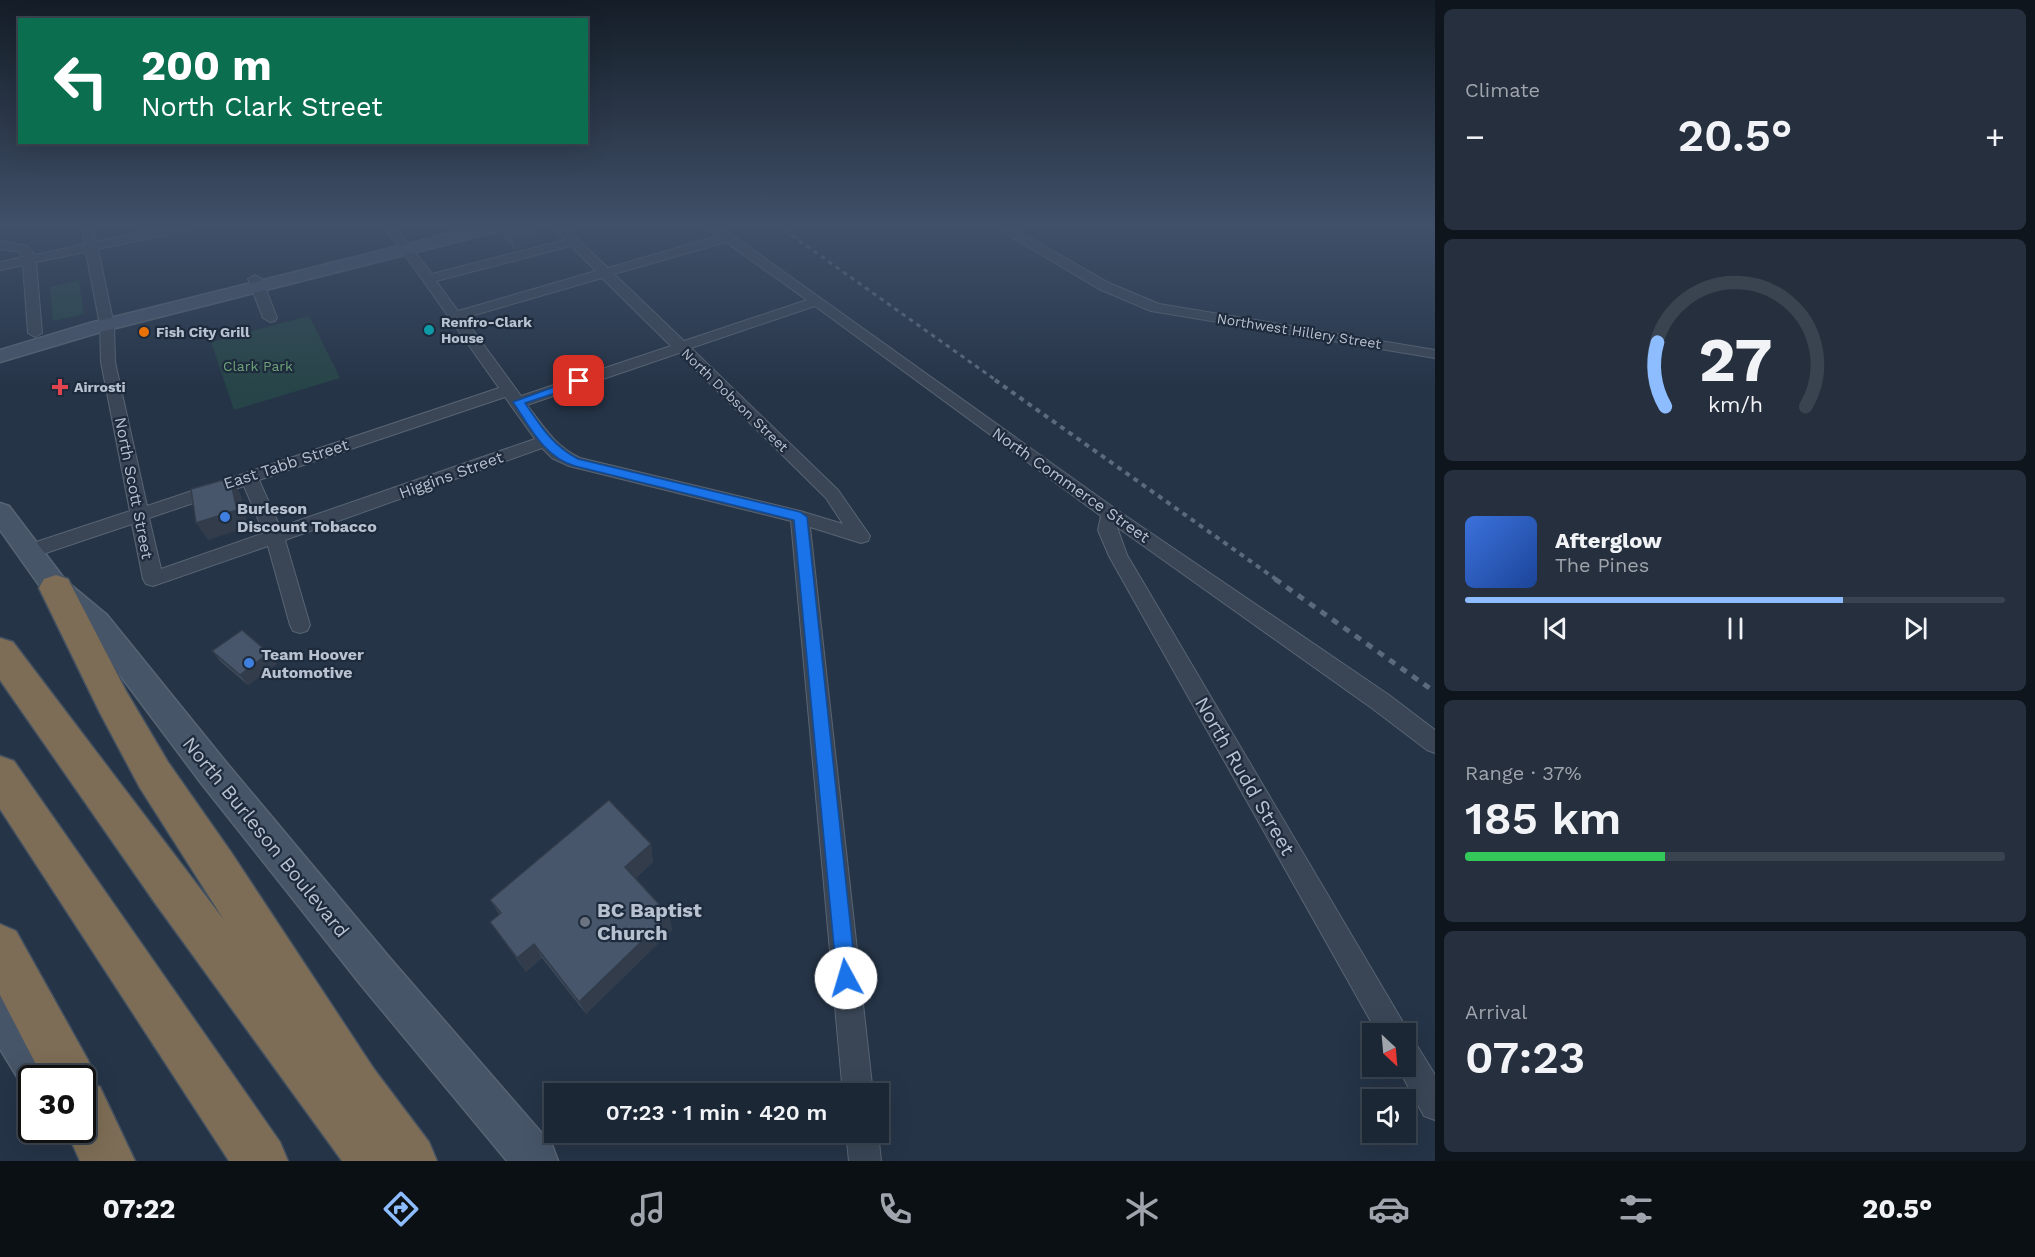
<!DOCTYPE html>
<html lang="en">
<head>
<meta charset="utf-8">
<style>
  body { margin:0; font-family:"Work Sans",sans-serif; background:#252f3d; color:#f1f3f6; height:100vh; display:flex; flex-direction:column; font-size:22px; white-space:nowrap }
  * { box-sizing:border-box; margin:0 }
  p { font-size:20px; color:#a0a5ad }
  .icon { flex:none; width:33px; height:33px; fill:none; stroke:currentColor; stroke-width:2; stroke-linecap:round; stroke-linejoin:round }
  .map { position:relative; flex:1; overflow:hidden }
  .details { display:flex; flex-direction:column; gap:9px; padding:9px; background:#0f151d; width:600px }
  .details>* { flex:none }
  .guide { position:absolute; left:18px; top:18px; width:570px; height:126px; border-radius:0px; box-shadow:0 6px 24px #0002,0 0 0 2px #3a4450; background:#0b6e4f; color:#fff; overflow:hidden }
  .needle { width:39px; rotate:154deg }
  .buttons { position:absolute; left:1362px; top:1023px; display:grid; gap:12px }
  .buttons a { display:grid; place-items:center; width:54px; height:54px; border-radius:0px; background:#1c2735; box-shadow:0 6px 24px #0002,0 0 0 2px #3a4450; font-size:30px }
  .speed { position:absolute; left:18px; top:1065px; display:flex; gap:12px; font-size:30px; font-weight:700; text-align:center }
  .speed>* { display:grid; place-content:center; width:78px; height:78px; border-radius:50%; background:#1c2735; box-shadow:0 6px 24px #0002,0 0 0 2px #3a4450; line-height:1 }
  .speed .limit { border:3px solid #111; border-radius:9px; background:#fff; color:#111 }
  .pin { position:absolute; display:grid; place-items:center; width:51px; height:51px; color:#fff; margin:-26px; border-radius:12px; box-shadow:0 3px 9px #0006 }
  .me { position:absolute; width:66px; margin:-33px; rotate:354deg; stroke-linejoin:round; filter:drop-shadow(0 0 4px #0008) }
  .turn { display:flex; align-items:center; gap:21px; height:126px; padding:0 24px; font-size:27px }
  .turn .icon { width:78px; height:78px; stroke-width:2.5 }
  .turn b { display:block; font-size:42px; line-height:51px }
  .big { font-size:45px; font-weight:600; line-height:1.1 }
  .details .tile { flex:1; display:flex; flex-direction:column; justify-content:center; gap:9px; min-width:0; padding:0 21px; border-radius:9px; background:#252f3d }
  .details .dial { align-items:center; gap:0 }
  .dial svg { height:156px; overflow:visible; fill:none; stroke:#3a4450; stroke-width:7; stroke-linecap:round; text-anchor:middle }
  .dial text { fill:#f1f3f6; stroke:none }
  .song { display:flex; align-items:center; gap:18px }
  .cover { width:72px; height:72px; border-radius:9px; background:linear-gradient(135deg,hsl(220 70% 55%),hsl(220 70% 35%)) }
  .played { height:6px; border-radius:3px; background:linear-gradient(90deg,#8dbcff 70%,#3a4450 70%) }
  .keys { display:flex; justify-content:space-around; direction:ltr }
  .heat { display:flex; justify-content:space-between; align-items:center; font-size:33px; direction:ltr }
  .charge { height:9px; border-radius:4px; background:linear-gradient(90deg,#34c759 37%,#3a4450 0) }
  .trip { position:absolute; left:544px; top:1083px; width:345px; height:60px; border-radius:0px; background:#1c2735; box-shadow:0 6px 24px #0002,0 0 0 2px #3a4450; font-weight:600; line-height:60px; text-align:center }
  .dock { display:flex; height:96px; justify-content:space-around; align-items:center; background:#0b1015; color:#a0a5ad }
  .dock .icon { width:42px; height:42px }
  .dock .current { color:#8dbcff }
  .dock b { font-size:27px; color:#f1f3f6 }
  main { display:flex; flex:1; min-height:0 }
  .map>svg:first-child { display:block }
  .green { fill:#274548 }
  .lines { fill:none; stroke-linecap:round; stroke-linejoin:round }
  .street-casing { stroke:#586473; stroke-width:2 }
  .secondary-casing { stroke:#586473; stroke-width:3 }
  .highway-casing { stroke:#445161; stroke-width:3 }
  .street { fill:#3a4656; fill-rule:evenodd }
  .secondary { fill:#475569; fill-rule:evenodd }
  .highway { fill:#7d6d56; fill-rule:evenodd }
  .rail-far2 { stroke:#5c6a7d; stroke-width:3; stroke-dasharray:4.5 4.5; stroke-linecap:butt }
  .rail-far1 { stroke:#5c6a7d; stroke-width:4; stroke-dasharray:5 5; stroke-linecap:butt }
  .rail { stroke:#5c6a7d; stroke-width:5; stroke-dasharray:7 7; stroke-linecap:butt }
  .wall { fill:#3d4a5c }
  .shaded-wall { fill:#323c4b }
  .building { fill:#47566b; stroke:#323c4b; stroke-width:1.5 }
  .route { fill:#1a73e8; stroke:#114b97; stroke-width:1.5 }
  .culture-dot { fill:#0f9aa8; stroke:#1e2b3c; stroke-width:2 }
  .food-dot { fill:#e8710a; stroke:#1e2b3c; stroke-width:2 }
  .health-dot { fill:#e0444e; stroke:#1e2b3c; stroke-width:2 }
  .shop-dot { fill:#3f7fe0; stroke:#1e2b3c; stroke-width:2 }
  .worship-dot { fill:#6b7280; stroke:#1e2b3c; stroke-width:2 }
  .labels { text-anchor:middle; dominant-baseline:central; stroke-width:4.5; stroke-linejoin:round; paint-order:stroke }
  .far-poi-label { font-size:14px; font-weight:bold; fill:#b8c1cf; stroke:#1e2b3c; text-anchor:start }
  .far-street-label { font-size:14px; fill:#b8c1cf; stroke:#1e2b3c }
  .far-park-label { font-size:14px; fill:#6da278; stroke:#1e2b3c }
  .street-label { font-size:16px; fill:#b8c1cf; stroke:#1e2b3c }
  .poi-label { font-size:16px; font-weight:bold; fill:#b8c1cf; stroke:#1e2b3c; text-anchor:start }
  .near-street-label { font-size:20px; fill:#b8c1cf; stroke:#1e2b3c }
  .near-poi-label { font-size:20px; font-weight:bold; fill:#b8c1cf; stroke:#1e2b3c; text-anchor:start }
</style>
</head>
<body>
<main>
<div class="map">
<svg width="1435" height="1161" viewBox="0 0 1435 1161">
  <rect width="100%" height="100%" fill="#253447"/>
  <!-- green -->
  <path class="green" d="M79,280l5,34 -31,7 -3,-34z
    M309,316l31,62 -106,32 -23,-68z"/>
  <g class="lines">
    <!-- street casing -->
    <g class="street-casing">
      <path id="street" d="M81,225h12l3,17 80,-17h24l-6,4 -96,20 16,76 1,37 32,144 352,-118 -101,-143 -17,-20h13l38,49 133,-34 -15,-15h13l45,43 110,-32 -14,-11h14l399,285 272,185 46,35v23l-8,-3 -54,-41 -256,-182 10,28 277,469 5,10 -3,5 10,5 19,31v45l-11,-4 -27,-50h9v-32h-28l-269,-478 -11,-26 3,-14 -286,-210 -124,42 147,142 32,46 -2,5 -7,2 -51,-16 63,567h-30l-52,-573 -222,-55 -17,-8 -10,-10 -257,92 25,85 -3,6 -7,2 -7,-2 -3,-6 -22,-79 -115,40 -7,-2 -3,-5 -11,-55 -104,35 -7,-2 -2,-5 2,-5 109,-36 -29,-149 -1,-37 -14,-73 -50,10 6,71 -7,4 -7,-4 -5,-68 -23,5v-8l23,-5 -4,-5 -19,-3v-8l27,5 8,9 50,-11zM726,242l81,58 -123,41 -70,-67zM571,246l25,25 -138,40 -22,-30zM602,278l69,68 -150,50 -57,-78zM679,353l147,145 17,26 -43,-13 -220,-53c-25,-12 -37,-32 -53,-53zM505,397l30,42 -255,88 -21,-47zM244,486l20,47 -103,36 -12,-51z
        M992,225h15l102,58 50,21 276,46v8l-284,-47 -52,-22z
        M255,275l7,4 15,39 -2,3 -5,1 -7,-4 -15,-39z
        M846,1132h32l3,29h-32z"/>
    </g>
    <!-- secondary casing -->
    <g class="secondary-casing">
      <path id="secondary" d="M484,225h29l-2,3 -407,103 -104,31v-12l90,-27z
        M0,503l9,3 57,75 41,34 118,146 164,196 163,188 6,16h-51l-146,-176 -160,-202 -114,-152 -41,-36 -46,-65z
        M0,992l14,6 43,65 6,15h-31v17l-5,-2 -27,-44z"/>
    </g>
    <!-- highway casing -->
    <g class="highway-casing">
      <path id="highway" d="M56,575l12,4 58,112 42,71 63,90 143,217 55,73 8,19h-95l-187,-258 -155,-223v-42l13,4 211,278 -84,-132 -40,-75 -61,-125 5,-9z
        M0,756l14,5 266,381 8,19h-59l-229,-352z
        M0,924l16,7 72,129 8,18 -3,6 7,3 35,74h-55l-14,-31h16v-52h-39l-43,-83z"/>
    </g>
    <!-- street -->
    <use href="#street" class="street"/>
    <!-- secondary -->
    <use href="#secondary" class="secondary"/>
    <!-- highway -->
    <use href="#highway" class="highway"/>
    <!-- rail-far2 -->
    <path class="rail-far2" d="M777,225l220,156"/>
    <!-- rail-far1 -->
    <path class="rail-far1" d="M995,380l282,200"/>
    <!-- rail -->
    <path class="rail" d="M1275,579l160,113"/>
  </g>
  <!-- wall -->
  <path class="wall" d="M498,225h36l5,18 -24,7 -15,-16z
    M212,651l57,2 8,11 -29,21 -27,-23z
    M651,844l2,18 -17,16 33,37 3,15 -86,84 -44,-56 -16,14 -36,-50 9,-8 -9,-14z"/>
  <!-- shaded-wall -->
  <path class="shaded-wall" d="M537,228l2,15 -24,7 -3,-15z
    M230,478l11,17 7,32 -40,13 -12,-17z
    M269,653l8,11 -29,21 -8,-10z
    M651,844l2,18 -24,22 -4,-17z
    M669,915l3,15 -86,84 -7,-12z
    M534,944l8,14 -16,14 -9,-14z"/>
  <!-- building -->
  <path class="building" d="M503,225h31l3,3 -25,7z
    M230,478l7,32 -41,13 -5,-34z
    M242,630l27,23 -29,22 -28,-24z
    M609,800l42,44 -26,23 44,48 -90,87 -45,-58 -17,14 -27,-36 11,-9 -11,-13z"/>
  <!-- sky -->
  <linearGradient id="sky" x2="0" y2="1"><stop stop-color="#141d27"/><stop offset="0.58" stop-color="#405069"/><stop offset="1" stop-color="#405069" stop-opacity="0"/></linearGradient>
  <rect width="1435" height="388" fill="url(#sky)"/>
  <!-- route -->
  <path class="route" d="M579,378l6,3 -2,3 -58,19c16,24 28,43 53,56l222,53 7,5 49,461 -3,7 -7,3 -6,-3 -3,-7 -43,-458 -219,-54c-31,-9 -45,-39 -62,-64z"/>
  <!-- markers -->
  <circle class="culture-dot" cx="429" cy="330" r="6"/>
  <circle class="food-dot" cx="144" cy="332" r="6"/>
  <path class="health-dot" d="M57 378h6v6h6v6h-6v6h-6v-6h-6v-6h6z"/>
  <g class="shop-dot">
    <circle cx="225" cy="517" r="6"/>
    <circle cx="249" cy="663" r="6"/>
  </g>
  <circle class="worship-dot" cx="585" cy="922" r="6"/>
  <g class="labels">
    <!-- far-poi labels -->
    <g class="far-poi-label">
      <text x="441" y="322">Renfro-Clark<tspan x="441" dy="16">House</tspan></text>
      <text x="156" y="332">Fish City Grill</text>
      <text x="74" y="387">Airrosti</text>
    </g>
    <!-- far-street labels -->
    <g class="far-street-label">
      <text transform="translate(1299 331) rotate(9)">Northwest Hillery Street</text>
      <text transform="translate(735 400) rotate(44)">North Dobson Street</text>
    </g>
    <!-- far-park labels -->
    <g class="far-park-label">
      <text x="258" y="366">Clark Park</text>
    </g>
    <!-- street labels -->
    <g class="street-label">
      <text transform="translate(286 464) rotate(-18)">East Tabb Street</text>
      <text transform="translate(451 475) rotate(-20)">Higgins Street</text>
      <text transform="translate(1071 485) rotate(35)">North Commerce Street</text>
      <text transform="translate(134 488) rotate(79)">North Scott Street</text>
    </g>
    <!-- poi labels -->
    <g class="poi-label">
      <text x="237" y="508">Burleson<tspan x="237" dy="18">Discount Tobacco</tspan></text>
      <text x="261" y="654">Team Hoover<tspan x="261" dy="18">Automotive</tspan></text>
    </g>
    <!-- near-street labels -->
    <g class="near-street-label">
      <text transform="translate(1245 776) rotate(60)">North Rudd Street</text>
      <text transform="translate(266 837) rotate(51)">North Burleson Boulevard</text>
    </g>
    <!-- near-poi labels -->
    <g class="near-poi-label">
      <text x="597" y="910">BC Baptist<tspan x="597" dy="23">Church</tspan></text>
    </g>
  </g>
</svg>
<div class="buttons">
<a><svg class="needle" viewBox="-14 -14 28 28"><path d="M0-13l5 13h-10z" fill="#e53935"/><path d="M0 13l5-13h-10z" fill="#a0a5ad"/></svg></a>
<a><svg class="icon" aria-label="sound" viewBox="0 0 24 24"><path d="M4 9h4l5-4v14l-5-4H4zM17 9q2 3 0 6"/></svg></a>
</div>
<div class="speed"><div class="limit">30</div></div>
<div class="pin" style="left:579px;top:381px;background:#d93025"><svg class="icon" aria-label="arrive" viewBox="0 0 24 24"><path d="M6 21V4h12l-3 4 3 4H6"/></svg></div>
<svg class="me" style="left:846px;top:978px" viewBox="-20 -20 40 40"><circle r="19" fill="#fff"/><path d="M0-13L10 11 0 6-10 11z" fill="#1a73e8"/></svg>
<div class="trip">07:23 · 1 min · 420 m</div>
<div class="guide">
<div class="turn"><svg class="icon" aria-label="left" viewBox="0 0 24 24"><path d="M17 20v-9H6M10 6l-5 5 5 5"/></svg><div><b>200 m</b>North Clark Street</div></div>
</div>
</div>
<section class="details">
<div class="tile"><p>Climate</p>
<div class="heat"><a>−</a><b class="big">20.5°</b><a>+</a></div>
</div>
<div class="tile dial"><svg viewBox="0 0 100 80">
<path d="M14 69A42 42 0 1 1 86 69"/>
<path d="M14 69A42 42 0 0 1 10 36" stroke="#8dbcff"/>
<text x="50" y="56" font-size="32" font-weight="700">27</text>
<text x="50" y="72" font-size="11">km/h</text>
</svg></div>
<div class="tile">
<div class="song"><i class="cover"></i><div><b>Afterglow</b><p>The Pines</p></div></div>
<div class="played"></div>
<div class="keys"><svg class="icon" aria-label="previous" viewBox="0 0 24 24"><path d="M18 5L8 12l10 7zM5 5v14"/></svg><svg class="icon" aria-label="pause" viewBox="0 0 24 24"><path d="M8 5v14M16 5v14"/></svg><svg class="icon" aria-label="next" viewBox="0 0 24 24"><path d="M6 5l10 7-10 7zM19 5v14"/></svg></div>
</div>
<div class="tile"><p>Range · 37%</p><b class="big">185 km</b><div class="charge"></div></div>
<div class="tile"><p>Arrival</p><b class="big">07:23</b></div>
</section>
</main>
<nav class="dock">
<b>07:22</b>
<svg class="icon current" aria-label="directions" viewBox="0 0 24 24"><path d="M12 3l9 9-9 9-9-9zM9 14v-3h6M13 9l2 2-2 2"/></svg>
<svg class="icon" aria-label="music" viewBox="0 0 24 24"><path d="M9 18V5l10-2v13"/><circle cx="6" cy="18" r="3"/><circle cx="16" cy="16" r="3"/></svg>
<svg class="icon" aria-label="phone" viewBox="0 0 24 24"><path d="M5 4h4l2 5-3 2q2 4 5 5l2-3 5 2v4C11 20 4 13 5 4z"/></svg>
<svg class="icon" aria-label="climate" viewBox="0 0 24 24"><path d="M12 3v18M4 7l16 10M4 17L20 7"/></svg>
<svg class="icon" aria-label="car" viewBox="0 0 24 24"><path d="M5 17H2v-5l4-1 3-4h7l3 4 3 1v5h-3M9 17h6M6 11h13"/><circle cx="7" cy="17" r="2"/><circle cx="17" cy="17" r="2"/></svg>
<svg class="icon" aria-label="filters" viewBox="0 0 24 24"><path d="M4 7h16M4 17h16"/><circle cx="9" cy="7" r="2"/><circle cx="15" cy="17" r="2"/></svg>
<b>20.5°</b>
</nav>
</body>
</html>
